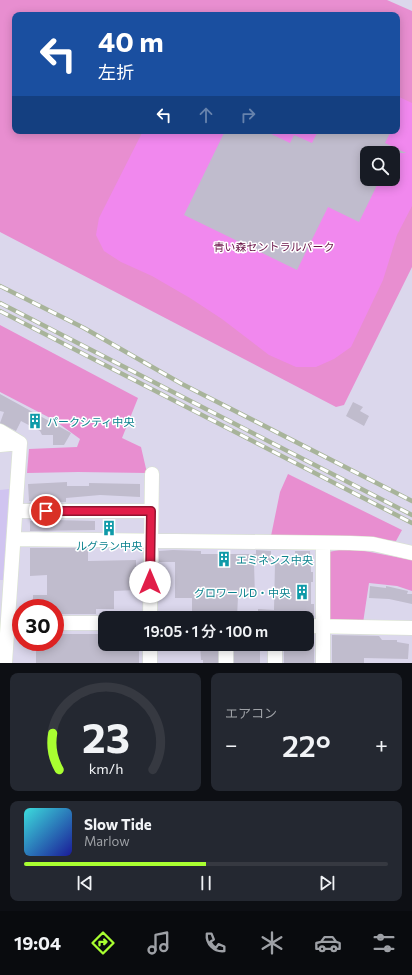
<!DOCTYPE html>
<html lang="ja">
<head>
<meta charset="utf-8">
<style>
  body { margin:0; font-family:Commissioner,"Noto Sans JP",sans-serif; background:#242831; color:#f1f3f6; height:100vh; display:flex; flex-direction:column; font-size:15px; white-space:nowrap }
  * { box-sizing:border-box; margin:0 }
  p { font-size:13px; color:#9ea1a6 }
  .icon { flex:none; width:22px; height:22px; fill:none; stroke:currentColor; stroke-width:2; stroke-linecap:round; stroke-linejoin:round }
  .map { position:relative; height:663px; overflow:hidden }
  .sheet { display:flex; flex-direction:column; gap:10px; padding:10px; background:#0d0f14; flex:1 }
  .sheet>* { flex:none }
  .guide { position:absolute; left:12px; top:12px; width:388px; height:122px; border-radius:8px; box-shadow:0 2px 10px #0003; background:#1a4fa0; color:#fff; overflow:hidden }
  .controls { position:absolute; left:360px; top:146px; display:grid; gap:8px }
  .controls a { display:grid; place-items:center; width:40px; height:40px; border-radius:8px; background:#171b24; box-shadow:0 2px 10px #0003; font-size:20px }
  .speed { position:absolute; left:12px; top:599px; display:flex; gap:8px; font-size:20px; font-weight:700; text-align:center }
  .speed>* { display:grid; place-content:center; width:52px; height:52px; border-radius:50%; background:#171b24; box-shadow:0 2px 10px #0003; line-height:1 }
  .speed .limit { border:6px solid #d22; background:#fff; color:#111 }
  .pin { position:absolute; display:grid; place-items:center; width:34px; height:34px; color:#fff; margin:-17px; border:2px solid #fff; border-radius:50%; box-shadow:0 1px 4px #0007 }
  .me { position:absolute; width:44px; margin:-22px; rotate:0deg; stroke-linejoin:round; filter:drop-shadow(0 0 3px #0008) }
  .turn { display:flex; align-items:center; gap:14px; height:84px; padding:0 20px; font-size:18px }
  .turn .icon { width:52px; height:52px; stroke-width:2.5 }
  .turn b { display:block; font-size:28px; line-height:34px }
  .lanes { display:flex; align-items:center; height:38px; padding:0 20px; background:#0003; justify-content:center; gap:20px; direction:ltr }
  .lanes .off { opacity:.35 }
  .big { font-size:30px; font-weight:600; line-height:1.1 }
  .sheet .tile { flex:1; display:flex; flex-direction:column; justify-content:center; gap:6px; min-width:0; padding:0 14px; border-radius:8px; background:#242831 }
  .sheet .dial { align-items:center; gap:0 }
  .dial svg { height:104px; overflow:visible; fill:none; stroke:#363941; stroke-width:7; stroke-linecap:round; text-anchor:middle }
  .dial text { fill:#f1f3f6; stroke:none }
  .song { display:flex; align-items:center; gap:12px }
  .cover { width:48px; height:48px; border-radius:6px; background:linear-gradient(135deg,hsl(180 70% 55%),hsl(240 70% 35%)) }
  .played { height:4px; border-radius:2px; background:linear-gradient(90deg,#a9ff31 50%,#363941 50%) }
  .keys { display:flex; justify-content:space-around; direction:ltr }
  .heat { display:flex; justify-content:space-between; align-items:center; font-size:22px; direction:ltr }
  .sheet .tiles { flex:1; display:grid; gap:10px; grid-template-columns:1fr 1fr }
  .tile:last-child { grid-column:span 2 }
  .trip { position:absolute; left:98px; top:611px; width:216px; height:40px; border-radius:8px; background:#171b24; box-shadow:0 2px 10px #0003; font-weight:600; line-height:40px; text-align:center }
  .menu { display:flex; height:64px; justify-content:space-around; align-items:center; background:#090b0e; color:#9ea1a6 }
  .menu .icon { width:28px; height:28px }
  .menu .active { color:#a9ff31 }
  .menu b { font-size:18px; color:#f1f3f6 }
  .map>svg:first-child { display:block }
  .education { fill:#d0c4f0 }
  .green { fill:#e88ed0; fill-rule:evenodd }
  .pitch { fill:#f188ee; fill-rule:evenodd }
  .building { fill:#c0bccd }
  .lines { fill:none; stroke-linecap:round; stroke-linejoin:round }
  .minor-casing { stroke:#d9e3cc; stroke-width:15 }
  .minor { stroke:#fff; stroke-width:14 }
  .rail-casing { stroke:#a8b49a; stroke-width:4.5 }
  .rail { stroke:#fff; stroke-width:3; stroke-dasharray:9; stroke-linecap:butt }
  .route-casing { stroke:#92132f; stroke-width:10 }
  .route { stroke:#e11d48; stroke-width:7 }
  .labels { text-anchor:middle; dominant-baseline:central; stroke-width:3; stroke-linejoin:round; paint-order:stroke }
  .park-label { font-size:11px; fill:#691347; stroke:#fff }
  .culture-label { font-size:11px; fill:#0d838f; stroke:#fff; text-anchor:start }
</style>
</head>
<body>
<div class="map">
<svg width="412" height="663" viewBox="0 0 412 663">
  <rect width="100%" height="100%" fill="#dbd7ec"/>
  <!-- education -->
  <path class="education" d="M9,489l-6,91h-3v-90z"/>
  <!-- green -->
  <path class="green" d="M0,0h387l25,11v256l-68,138 -8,2 -336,-175zM15,15h382v116h-382zM367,153h26v26h-26z
    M0,325l138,73 -16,40 19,9 6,26 -69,-1 -51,1 2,-24 48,-2 3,-8 -26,-19 -54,-28z
    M288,474l114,56 -6,11 -37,-4 -88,-1 9,-44z
    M349,548l63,12v31l-15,-5 -28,-3 -6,40 -35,-3 1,-68z"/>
  <!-- pitch -->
  <path class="pitch" d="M397,96l15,7v103l-15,29 -14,45 -32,67 -17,12 -18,8h-20l-27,-12 -47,-36 -32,-21 -38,-22 -31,-14 -17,-11 -8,-16 3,-17 44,-87h254zM367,153h26v26h-26z"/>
  <!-- building -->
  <path class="building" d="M225,131h40l25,12 4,-8 18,8 6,-12h73l-6,12 21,10h-39v26h13l-21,43 -31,-15 -31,63 -113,-55z
    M0,394l71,39 -7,12h-11v-10h-11l-2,-4 -19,-10 -5,10 -16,-8 4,-11 -4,-1z
    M353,402l10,5 -3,4 9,5 -5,10 -18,-10z
    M67,482v4h22v-3l51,1v13l-40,-2 -34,3v4l-37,-1 -1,-17z
    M55,520l40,1v9l-65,1v-10z
    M30,548h58v13l48,-1v30l-22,1v18h-18v5h-41v-6h-22v-13h14v-20l-17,1z
    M173,550l28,1v3h55v-4l15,1v12h-17l1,34h-17l-1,20h-45v-19h-17v-36h-16v-11z
    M295,551h15l1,21h2v10h-2v22h3v13l-56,1v-9l16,1 1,-47h20z
    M370,586l16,2v-2l22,5 -1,3h5v10l-23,-5 -20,-1z
    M55,634h50v10h34v19h-103v-21h19z
    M332,635l47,1 3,4h15v2l12,2 -1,15 -44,-1v5h-32z
    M307,637h7v26h-30v-19h23z
    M200,644h18v19h-15v-3h-2z
    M234,644h26v19h-26z"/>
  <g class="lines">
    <!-- minor casing -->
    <g class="minor-casing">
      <path id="minor" d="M0,431l20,12
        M0,445l20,-2
        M16,511h135
        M14,539l336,4 23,1 39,9
        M150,618l2,-144
        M55,623h50
        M307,626l105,2
        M226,644v19
        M275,644v19
        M5,663l15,-220
        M150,663v-19
        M323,663v-120"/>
    </g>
    <!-- minor -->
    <use href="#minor" class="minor"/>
    <!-- rail casing -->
    <g class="rail-casing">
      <path id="rail" d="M0,286l84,42 98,56 230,117
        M0,303l412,212
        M0,311l412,212"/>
    </g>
    <!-- rail -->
    <use href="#rail" class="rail"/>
  </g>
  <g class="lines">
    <!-- route casing -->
    <g class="route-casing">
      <path id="route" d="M46,511h105l-1,71"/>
    </g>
    <!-- route -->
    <use href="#route" class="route"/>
  </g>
  <!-- icons -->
  <defs>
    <g id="building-bare" transform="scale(1.2)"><path d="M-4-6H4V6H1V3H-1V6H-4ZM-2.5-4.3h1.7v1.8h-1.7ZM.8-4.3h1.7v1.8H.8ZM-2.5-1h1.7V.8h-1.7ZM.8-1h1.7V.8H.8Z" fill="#0f9aa8" stroke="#fff" stroke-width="2.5" paint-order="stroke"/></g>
  </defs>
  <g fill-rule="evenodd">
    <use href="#building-bare" x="35" y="421"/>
    <use href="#building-bare" x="109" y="528"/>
    <use href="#building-bare" x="224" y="559"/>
    <use href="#building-bare" x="302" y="592"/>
  </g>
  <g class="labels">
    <!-- park labels -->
    <g class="park-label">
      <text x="274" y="246">青い森セントラルパーク</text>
    </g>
    <!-- culture labels -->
    <g class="culture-label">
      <text x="47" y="421">パークシティ中央</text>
      <text x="109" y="545" text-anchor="middle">ルグラン中央</text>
      <text x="236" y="559">エミネンス中央</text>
      <text x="290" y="592" text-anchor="end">グロワールD・中央</text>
    </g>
  </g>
</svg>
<div class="controls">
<a><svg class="icon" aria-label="search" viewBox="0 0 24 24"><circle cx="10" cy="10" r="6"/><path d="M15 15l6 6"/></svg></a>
</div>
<div class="speed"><div class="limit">30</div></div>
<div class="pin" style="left:46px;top:511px;background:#d93025"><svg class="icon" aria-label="arrive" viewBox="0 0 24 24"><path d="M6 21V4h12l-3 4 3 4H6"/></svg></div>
<svg class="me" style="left:150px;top:582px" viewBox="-20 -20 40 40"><circle r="19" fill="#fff"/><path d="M0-13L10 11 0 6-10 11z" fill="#e11d48"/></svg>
<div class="trip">19:05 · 1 分 · 100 m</div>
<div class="guide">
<div class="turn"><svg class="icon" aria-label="left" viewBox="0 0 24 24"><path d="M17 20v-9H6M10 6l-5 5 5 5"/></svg><div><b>40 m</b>左折</div></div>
<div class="lanes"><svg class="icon" aria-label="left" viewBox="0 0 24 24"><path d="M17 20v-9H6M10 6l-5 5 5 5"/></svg><svg class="icon off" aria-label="ahead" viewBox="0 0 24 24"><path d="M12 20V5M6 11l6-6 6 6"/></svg><svg class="icon off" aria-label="right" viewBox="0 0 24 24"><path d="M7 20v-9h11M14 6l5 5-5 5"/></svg></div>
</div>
</div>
<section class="sheet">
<div class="tiles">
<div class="tile dial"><svg viewBox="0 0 100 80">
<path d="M14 69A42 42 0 1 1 86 69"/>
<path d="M14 69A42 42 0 0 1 9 41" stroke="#a9ff31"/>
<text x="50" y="56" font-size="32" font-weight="700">23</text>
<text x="50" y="72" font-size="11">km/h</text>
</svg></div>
<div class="tile"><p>エアコン</p>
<div class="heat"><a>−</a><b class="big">22°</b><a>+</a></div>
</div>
<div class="tile">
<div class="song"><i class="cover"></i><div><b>Slow Tide</b><p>Marlow</p></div></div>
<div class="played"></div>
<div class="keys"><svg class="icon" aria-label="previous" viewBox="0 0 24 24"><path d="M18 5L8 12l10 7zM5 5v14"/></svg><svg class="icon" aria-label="pause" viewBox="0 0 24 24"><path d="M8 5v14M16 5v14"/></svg><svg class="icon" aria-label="next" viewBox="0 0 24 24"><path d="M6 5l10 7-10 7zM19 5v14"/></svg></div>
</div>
</div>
</section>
<nav class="menu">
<b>19:04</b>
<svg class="icon active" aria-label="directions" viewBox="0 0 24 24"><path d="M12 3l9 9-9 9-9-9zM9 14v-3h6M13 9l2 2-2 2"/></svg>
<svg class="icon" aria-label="music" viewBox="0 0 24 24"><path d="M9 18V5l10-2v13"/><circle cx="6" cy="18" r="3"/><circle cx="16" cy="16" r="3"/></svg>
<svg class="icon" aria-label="phone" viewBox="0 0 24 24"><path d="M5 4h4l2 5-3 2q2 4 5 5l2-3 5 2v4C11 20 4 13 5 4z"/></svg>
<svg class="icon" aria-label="climate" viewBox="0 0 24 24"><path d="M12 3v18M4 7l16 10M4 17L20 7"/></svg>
<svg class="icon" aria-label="car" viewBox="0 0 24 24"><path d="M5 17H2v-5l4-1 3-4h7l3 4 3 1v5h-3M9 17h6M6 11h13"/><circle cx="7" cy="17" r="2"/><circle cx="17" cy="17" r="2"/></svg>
<svg class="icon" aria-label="filters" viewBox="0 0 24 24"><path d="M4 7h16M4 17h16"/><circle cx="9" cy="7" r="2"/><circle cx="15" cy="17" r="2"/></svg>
</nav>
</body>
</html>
